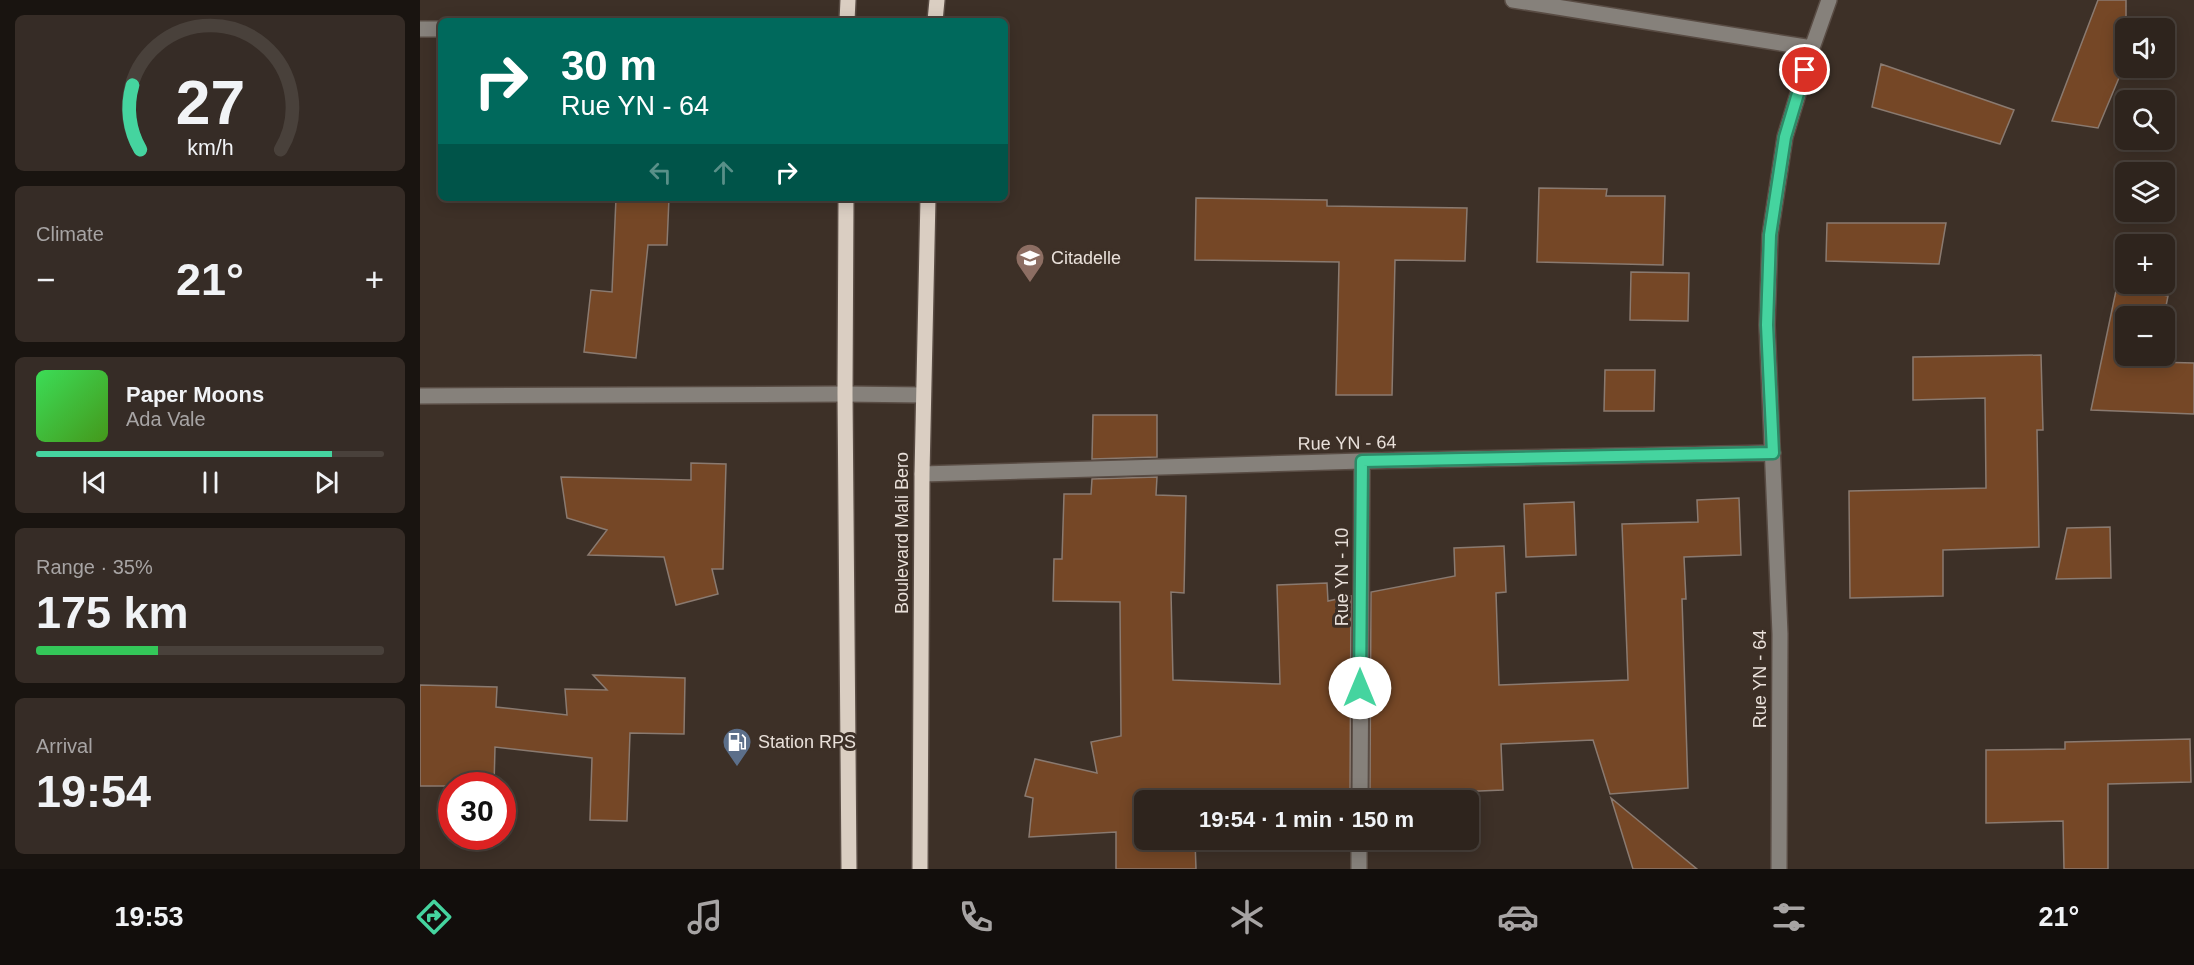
<!DOCTYPE html>
<html lang="en">
<head>
<meta charset="utf-8">
<style>
  body { margin:0; font-family:Helvetica,sans-serif; background:#362c26; color:#f1f3f6; height:100vh; display:flex; flex-direction:column; font-size:22px; white-space:nowrap }
  * { box-sizing:border-box; margin:0 }
  p { font-size:20px; color:#a7a4a4 }
  .icon { flex:none; width:33px; height:33px; fill:none; stroke:currentColor; stroke-width:2; stroke-linecap:round; stroke-linejoin:round }
  .map { position:relative; flex:1; overflow:hidden }
  .side { display:flex; flex-direction:column; gap:15px; padding:15px; background:#191410; width:420px }
  .side>* { flex:none }
  .hud { position:absolute; left:18px; top:18px; width:570px; height:183px; border-radius:9px; box-shadow:0 3px 15px #0003,0 0 0 2px #49413b; background:#00695c; color:#fff; overflow:hidden }
  .buttons { position:absolute; left:1695px; top:18px; display:grid; gap:12px }
  .buttons a { display:grid; place-items:center; width:60px; height:60px; border-radius:9px; background:#2e241d; box-shadow:0 3px 15px #0003,0 0 0 2px #49413b; font-size:30px }
  .speed { position:absolute; left:18px; top:772px; display:flex; gap:12px; font-size:30px; font-weight:700; text-align:center }
  .speed>* { display:grid; place-content:center; width:78px; height:78px; border-radius:50%; background:#2e241d; box-shadow:0 3px 15px #0003,0 0 0 2px #49413b; line-height:1 }
  .speed .limit { border:9px solid #d22; background:#fff; color:#111 }
  .pin { position:absolute; display:grid; place-items:center; width:51px; height:51px; color:#fff; margin:-26px; border:3px solid #fff; border-radius:50%; box-shadow:0 2px 6px #0007 }
  .me { position:absolute; width:66px; margin:-33px; rotate:0deg; stroke-linejoin:round; filter:drop-shadow(0 0 4px #0008) }
  .turn { display:flex; align-items:center; gap:21px; height:126px; padding:0 24px; font-size:27px }
  .turn .icon { width:78px; height:78px; stroke-width:2.5 }
  .turn b { display:block; font-size:42px; line-height:51px }
  .lanes { display:flex; align-items:center; height:57px; padding:0 24px; background:#0003; justify-content:center; gap:30px; direction:ltr }
  .lanes .off { opacity:.35 }
  .big { font-size:45px; font-weight:700; line-height:1.1 }
  .side .card { flex:1; display:flex; flex-direction:column; justify-content:center; gap:9px; min-width:0; padding:0 21px; border-radius:9px; background:#362c26 }
  .side .dial { align-items:center; gap:0 }
  .dial svg { height:156px; overflow:visible; fill:none; stroke:#49413b; stroke-width:7; stroke-linecap:round; text-anchor:middle }
  .dial text { fill:#f1f3f6; stroke:none }
  .song { display:flex; align-items:center; gap:18px }
  .cover { width:72px; height:72px; border-radius:9px; background:linear-gradient(135deg,hsl(130 70% 55%),hsl(100 70% 35%)) }
  .played { height:6px; border-radius:3px; background:linear-gradient(90deg,#45d49f 85%,#49413b 85%) }
  .keys { display:flex; justify-content:space-around; direction:ltr }
  .heat { display:flex; justify-content:space-between; align-items:center; font-size:33px; direction:ltr }
  .charge { height:9px; border-radius:4px; background:linear-gradient(90deg,#34c759 35%,#49413b 0) }
  .trip { position:absolute; left:714px; top:790px; width:345px; height:60px; border-radius:9px; background:#2e241d; box-shadow:0 3px 15px #0003,0 0 0 2px #49413b; font-weight:700; line-height:60px; text-align:center }
  .dock { display:flex; height:96px; justify-content:space-around; align-items:center; background:#120e0c; color:#a7a4a4 }
  .dock .icon { width:42px; height:42px }
  .dock .active { color:#45d49f }
  .dock b { font-size:27px; color:#f1f3f6 }
  main { display:flex; flex:1; min-height:0 }
  .map>svg:first-child { display:block }
  .building { fill:#754726; stroke:#8a7a70; stroke-width:1.5 }
  .lines { fill:none; stroke-linecap:round; stroke-linejoin:round }
  .minor-casing { stroke:#594c44; stroke-width:18 }
  .major-casing { stroke:#594c44; stroke-width:18 }
  .minor { stroke:#86817b; stroke-width:15 }
  .major { stroke:#dacec2; stroke-width:15 }
  .route-casing { stroke:#2d8a67; stroke-width:15 }
  .route { stroke:#45d49f; stroke-width:10 }
  .labels { text-anchor:middle; dominant-baseline:central; stroke-width:6; stroke-linejoin:round; paint-order:stroke }
  .poi-label { font-size:18px; fill:#e9e0da; stroke:#3d3027; text-anchor:start }
  .street-label { font-size:18px; fill:#e9e0da; stroke:#3d3027 }
</style>
</head>
<body>
<main>
<section class="side">
<div class="card dial"><svg viewBox="0 0 100 80">
<path d="M14 69A42 42 0 1 1 86 69"/>
<path d="M14 69A42 42 0 0 1 10 36" stroke="#45d49f"/>
<text x="50" y="56" font-size="32" font-weight="700">27</text>
<text x="50" y="72" font-size="11">km/h</text>
</svg></div>
<div class="card"><p>Climate</p>
<div class="heat"><a>−</a><b class="big">21°</b><a>+</a></div>
</div>
<div class="card">
<div class="song"><i class="cover"></i><div><b>Paper Moons</b><p>Ada Vale</p></div></div>
<div class="played"></div>
<div class="keys"><svg class="icon" aria-label="previous" viewBox="0 0 24 24"><path d="M18 5L8 12l10 7zM5 5v14"/></svg><svg class="icon" aria-label="pause" viewBox="0 0 24 24"><path d="M8 5v14M16 5v14"/></svg><svg class="icon" aria-label="next" viewBox="0 0 24 24"><path d="M6 5l10 7-10 7zM19 5v14"/></svg></div>
</div>
<div class="card"><p>Range · 35%</p><b class="big">175 km</b><div class="charge"></div></div>
<div class="card"><p>Arrival</p><b class="big">19:54</b></div>
</section>
<div class="map">
<svg width="1774" height="869" viewBox="0 0 1774 869">
  <rect width="100%" height="100%" fill="#3d3027"/>
  <!-- building -->
  <path class="building" d="M1678,0h28v61l-28,67 -46,-7z
    M1461,64l133,46 -14,34 -128,-37z
    M1119,188l68,1 -1,7h59l-2,69 -126,-3z
    M196,198h53l-2,47h-19l-12,113 -52,-6 7,-62 21,2z
    M776,198l131,2v6l140,2 -2,53 -70,-1 -3,135h-56l3,-133 -144,-2z
    M1407,223h119l-7,41 -113,-3z
    M1211,272l58,1 -1,48 -58,-1z
    M1697,286l51,10 -4,20h-38v40h30l-1,6 39,1v51l-103,-4z
    M1621,355l2,75h-6l2,117 -96,3v46l-93,2 -1,-107 137,-3 -1,-90 -72,2v-43z
    M1185,370h50l-1,41h-50z
    M673,415h64v42l-65,2z
    M271,463l35,1 -3,105h-11l6,25 -42,11 -12,-48 -76,-2 19,-25 -40,-12 -6,-41 130,3z
    M737,477l-1,18 30,1 -2,97 -13,-1 2,88 107,4 -3,-99 50,-2 1,18 23,-5 -1,197 -62,2v-6l-94,4v8h-50v39h51l1,29h-80v-37l-87,5 4,-39 -8,-2 10,-37 62,14 -6,-31 30,-6 -1,-134 -67,-1 1,-42h8l2,-65h27l1,-15z
    M1319,498l2,57 -57,2 2,42h-4l6,189 -78,6 -17,-54 -92,4 2,46 -120,5v-3h-13l1,-200 84,-16 -1,-28 50,-2 2,46 -10,1 3,92 129,-5 -6,-156 76,-2 -1,-22z
    M1154,502l2,53 -50,2 -2,-53z
    M1690,527l1,51 -55,1 11,-51z
    M173,675l92,3 -1,56 -54,-1 -3,88 -37,-1 2,-62 -97,-11 -1,39h-74v-101l77,2 -1,20 71,8 -2,-26 42,1z
    M1770,739l1,43 -83,2v85h-44l-1,-48 -77,2v-73l79,-1v-7z
    M1191,798l86,71h-64z"/>
  <g class="lines">
    <!-- minor casing -->
    <g class="minor-casing">
      <path id="minor" d="M1093,0l299,48
        M0,29h21
        M0,396l425,-2 78,1
        M502,474l440,-13 411,-8
        M940,801l2,-340
        M939,869v-29
        M1359,869l1,-235 -13,-309 3,-90 15,-98 27,-89 17,-48"/>
    </g>
    <!-- major casing -->
    <g class="major-casing">
      <path id="major" d="M427,21l1,-21
        M515,21l2,-21
        M426,198l-1,196 4,475
        M500,869l2,-395 6,-276"/>
    </g>
    <!-- minor -->
    <use href="#minor" class="minor"/>
    <!-- major -->
    <use href="#major" class="major"/>
  </g>
  <g class="lines">
    <!-- route casing -->
    <g class="route-casing">
      <path id="route" d="M940,688l2,-227 411,-8 -6,-128 3,-90 15,-98 20,-67"/>
    </g>
    <!-- route -->
    <use href="#route" class="route"/>
  </g>
  <!-- icons -->
  <defs>
    <g id="university-pin" transform="scale(1.5)"><path d="M0 17L-7.5 6A9.5 9.5 0 1 1 7.5 6Z" fill="#8d6e63" stroke="#3d3027"/><path d="M0-5L7-2L0 1L-7-2ZM-4 1L0 2.5L4 1V4Q0 6-4 4Z" fill="#fff"/></g>
    <g id="fuel-pin" transform="scale(1.5)"><path d="M0 17L-7.5 6A9.5 9.5 0 1 1 7.5 6Z" fill="#5c6f8a" stroke="#3d3027"/><path d="M-5.5-6h7V0h2V4h1.3V-2.5L3-4.5l.8-.8L6-3V5H2.5V1h-1V6h-7ZM-4.2-4.7v3.2H.2V-4.7Z" fill="#fff"/></g>
  </defs>
  <g fill-rule="evenodd">
    <use href="#university-pin" x="610" y="258"/>
    <use href="#fuel-pin" x="317" y="742"/>
  </g>
  <g class="labels">
    <!-- poi labels -->
    <g class="poi-label">
      <text x="631" y="258">Citadelle</text>
      <text x="338" y="742">Station RPS</text>
    </g>
    <!-- street labels -->
    <g class="street-label">
      <text transform="translate(927 443) rotate(-1)">Rue YN - 64</text>
      <text transform="translate(482 533) rotate(-90)">Boulevard Mali Bero</text>
      <text transform="translate(922 577) rotate(-90)">Rue YN - 10</text>
      <text transform="translate(1340 679) rotate(-90)">Rue YN - 64</text>
    </g>
  </g>
</svg>
<div class="buttons">
<a><svg class="icon" aria-label="sound" viewBox="0 0 24 24"><path d="M4 9h4l5-4v14l-5-4H4zM17 9q2 3 0 6"/></svg></a>
<a><svg class="icon" aria-label="search" viewBox="0 0 24 24"><circle cx="10" cy="10" r="6"/><path d="M15 15l6 6"/></svg></a>
<a><svg class="icon" aria-label="layers" viewBox="0 0 24 24"><path d="M12 4l9 5-9 5-9-5zM3 14l9 5 9-5"/></svg></a>
<a>+</a>
<a>−</a>
</div>
<div class="speed"><div class="limit">30</div></div>
<div class="pin" style="left:1385px;top:70px;background:#d93025"><svg class="icon" aria-label="arrive" viewBox="0 0 24 24"><path d="M6 21V4h12l-3 4 3 4H6"/></svg></div>
<svg class="me" style="left:940px;top:688px" viewBox="-20 -20 40 40"><circle r="19" fill="#fff"/><path d="M0-13L10 11 0 6-10 11z" fill="#45d49f"/></svg>
<div class="trip">19:54 · 1 min · 150 m</div>
<div class="hud">
<div class="turn"><svg class="icon" aria-label="right" viewBox="0 0 24 24"><path d="M7 20v-9h11M14 6l5 5-5 5"/></svg><div><b>30 m</b>Rue YN - 64</div></div>
<div class="lanes"><svg class="icon off" aria-label="left" viewBox="0 0 24 24"><path d="M17 20v-9H6M10 6l-5 5 5 5"/></svg><svg class="icon off" aria-label="ahead" viewBox="0 0 24 24"><path d="M12 20V5M6 11l6-6 6 6"/></svg><svg class="icon" aria-label="right" viewBox="0 0 24 24"><path d="M7 20v-9h11M14 6l5 5-5 5"/></svg></div>
</div>
</div>
</main>
<nav class="dock">
<b>19:53</b>
<svg class="icon active" aria-label="directions" viewBox="0 0 24 24"><path d="M12 3l9 9-9 9-9-9zM9 14v-3h6M13 9l2 2-2 2"/></svg>
<svg class="icon" aria-label="music" viewBox="0 0 24 24"><path d="M9 18V5l10-2v13"/><circle cx="6" cy="18" r="3"/><circle cx="16" cy="16" r="3"/></svg>
<svg class="icon" aria-label="phone" viewBox="0 0 24 24"><path d="M5 4h4l2 5-3 2q2 4 5 5l2-3 5 2v4C11 20 4 13 5 4z"/></svg>
<svg class="icon" aria-label="climate" viewBox="0 0 24 24"><path d="M12 3v18M4 7l16 10M4 17L20 7"/></svg>
<svg class="icon" aria-label="car" viewBox="0 0 24 24"><path d="M5 17H2v-5l4-1 3-4h7l3 4 3 1v5h-3M9 17h6M6 11h13"/><circle cx="7" cy="17" r="2"/><circle cx="17" cy="17" r="2"/></svg>
<svg class="icon" aria-label="filters" viewBox="0 0 24 24"><path d="M4 7h16M4 17h16"/><circle cx="9" cy="7" r="2"/><circle cx="15" cy="17" r="2"/></svg>
<b>21°</b>
</nav>
</body>
</html>
